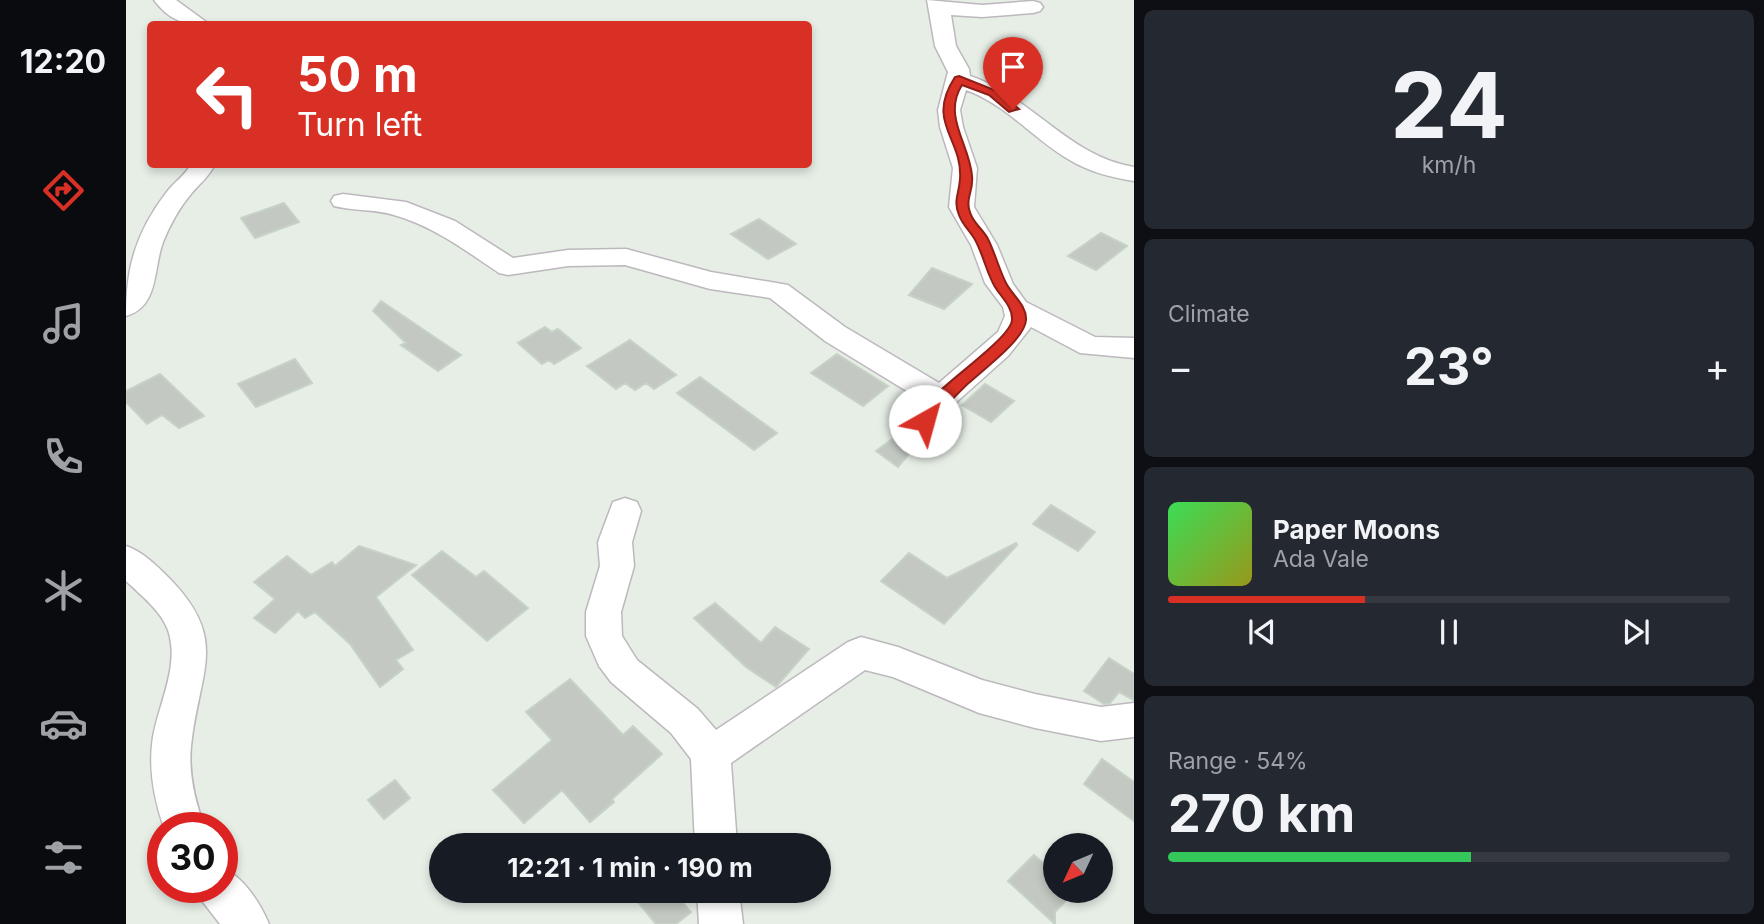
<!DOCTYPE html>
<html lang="en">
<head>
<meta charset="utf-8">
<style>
  body { margin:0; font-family:Inter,sans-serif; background:#242831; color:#f1f3f6; height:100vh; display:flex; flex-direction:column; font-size:26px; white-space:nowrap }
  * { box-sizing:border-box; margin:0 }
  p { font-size:23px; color:#9ea1a6 }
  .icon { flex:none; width:38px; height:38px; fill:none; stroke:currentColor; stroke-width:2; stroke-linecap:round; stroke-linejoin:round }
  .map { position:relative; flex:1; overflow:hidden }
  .side { display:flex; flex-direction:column; gap:10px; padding:10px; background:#0d0f14; width:630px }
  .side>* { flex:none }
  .banner { position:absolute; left:21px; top:21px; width:665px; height:147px; border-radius:7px; box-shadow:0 4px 10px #0003; background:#d93025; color:#fff; overflow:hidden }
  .needle { width:46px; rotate:226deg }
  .tools { position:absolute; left:917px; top:833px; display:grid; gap:14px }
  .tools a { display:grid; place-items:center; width:70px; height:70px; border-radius:50%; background:#171b24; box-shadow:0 4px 10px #0003; font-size:35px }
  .speed { position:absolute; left:21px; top:812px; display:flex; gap:14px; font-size:35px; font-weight:700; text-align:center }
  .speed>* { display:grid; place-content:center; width:91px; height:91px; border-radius:50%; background:#171b24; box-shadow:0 4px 10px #0003; line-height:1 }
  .speed .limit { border:10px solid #d22; background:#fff; color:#111 }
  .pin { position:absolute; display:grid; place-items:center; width:60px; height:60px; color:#fff; margin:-72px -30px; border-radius:50% 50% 50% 0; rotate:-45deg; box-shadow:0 0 7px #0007 }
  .pin .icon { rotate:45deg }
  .me { position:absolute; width:77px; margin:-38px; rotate:38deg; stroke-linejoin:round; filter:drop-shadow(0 0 5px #0008) }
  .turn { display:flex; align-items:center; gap:24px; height:147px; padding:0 35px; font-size:32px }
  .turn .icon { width:91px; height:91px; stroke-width:2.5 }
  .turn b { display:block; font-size:49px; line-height:60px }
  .big { font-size:52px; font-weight:700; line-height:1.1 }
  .side .card { flex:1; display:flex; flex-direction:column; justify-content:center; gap:10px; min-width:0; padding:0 24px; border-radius:10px; background:#242831 }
  .side .dial { align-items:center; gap:0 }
  .dial b { font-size:91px; line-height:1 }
  .song { display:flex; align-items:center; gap:21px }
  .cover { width:84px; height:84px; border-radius:10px; background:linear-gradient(135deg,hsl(130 70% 55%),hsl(60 70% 35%)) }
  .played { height:7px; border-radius:4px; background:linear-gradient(90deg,#d93025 35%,#363941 35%) }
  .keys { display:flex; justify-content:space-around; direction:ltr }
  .heat { display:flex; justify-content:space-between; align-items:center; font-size:38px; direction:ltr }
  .charge { height:10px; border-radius:5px; background:linear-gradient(90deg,#34c759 54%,#363941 0) }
  .trip { position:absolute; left:303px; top:833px; width:402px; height:70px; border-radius:35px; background:#171b24; box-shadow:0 4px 10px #0003; font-weight:700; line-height:70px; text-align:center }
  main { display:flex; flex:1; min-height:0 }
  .tab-bar { display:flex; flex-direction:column; width:126px; justify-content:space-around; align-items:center; background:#090b0e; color:#9ea1a6 }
  .tab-bar .icon { width:49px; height:49px }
  .tab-bar .current { color:#d93025 }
  .tab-bar b { font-size:32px; color:#f1f3f6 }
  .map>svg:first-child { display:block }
  .building { fill:#c3c9c2; stroke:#c6d2c5; stroke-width:2 }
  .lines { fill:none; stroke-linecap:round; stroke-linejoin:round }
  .street-casing { stroke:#bdb8be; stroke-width:3 }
  .street { fill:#fff; fill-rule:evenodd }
  .route { fill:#d93025; stroke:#8d1f18; stroke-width:2 }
</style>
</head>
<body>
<main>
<nav class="tab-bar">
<b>12:20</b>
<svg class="icon current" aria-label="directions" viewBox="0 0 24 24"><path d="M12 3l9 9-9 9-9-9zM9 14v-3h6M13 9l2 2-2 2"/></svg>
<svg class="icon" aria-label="music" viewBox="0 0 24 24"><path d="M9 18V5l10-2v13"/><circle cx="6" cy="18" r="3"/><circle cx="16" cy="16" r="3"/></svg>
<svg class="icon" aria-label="phone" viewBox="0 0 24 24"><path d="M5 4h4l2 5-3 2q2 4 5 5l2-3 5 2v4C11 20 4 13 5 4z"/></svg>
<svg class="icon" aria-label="climate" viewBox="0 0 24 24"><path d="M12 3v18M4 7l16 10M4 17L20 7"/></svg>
<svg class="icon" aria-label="car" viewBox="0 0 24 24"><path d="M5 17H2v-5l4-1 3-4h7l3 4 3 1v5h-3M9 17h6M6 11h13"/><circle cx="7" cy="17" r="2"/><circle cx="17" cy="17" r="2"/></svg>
<svg class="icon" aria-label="filters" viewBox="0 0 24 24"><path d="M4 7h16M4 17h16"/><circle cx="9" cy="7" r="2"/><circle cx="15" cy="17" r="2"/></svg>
</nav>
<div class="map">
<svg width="1008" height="924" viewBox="0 0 1008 924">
  <rect width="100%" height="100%" fill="#e6eee6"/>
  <!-- building -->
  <path class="building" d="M158,203l15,19 -44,16 -14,-20z
    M633,219l37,25 -28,15 -37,-25z
    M975,233l26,13 -31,24 -28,-14z
    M806,268l40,16 -28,25 -35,-14z
    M255,301l80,54 -23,16 -37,-26 5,-2 -33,-32z
    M419,327l7,5 6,-3 23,19 -27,16 -5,-4 -7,4 -24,-21z
    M504,340l46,35 -22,14 -8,-6 -11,7 -10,-7 -9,6 -29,-23z
    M711,354l51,32 -25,20 -52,-33z
    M169,359l17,24 -56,24 -18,-23z
    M34,374l44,42 -25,12 -17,-13 -15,9 -21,-22v-11z
    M574,377l41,30 36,26 -23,17 -77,-57z
    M859,384l29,17 -23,21 -29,-17z
    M784,426l3,6 12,3 -27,32 -22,-16z
    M925,505l44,27 -17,19 -45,-27z
    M890,543l1,2 -73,79 -63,-43 28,-28 38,25z
    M233,546l57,19 -40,32 37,53 -17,10 7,9 -23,18 -30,-43 -35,-32 -10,6 -7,-7 -23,22 -21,-15 21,-19 -21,-17 33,-26 24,19 21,-13 3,4z
    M316,551l34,26 8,-6 44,37 -41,33 -75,-66z
    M589,603l46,40 14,-16 34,22 -33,38 -30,-20 -52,-49z
    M983,658l25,16v26l-15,-8 -9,11 -6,1 -20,-13z
    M444,679l53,56 10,-9 29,28 -50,45 2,3 -24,20 -28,-32 -38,33 -31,-33 59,-50 -26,-28z
    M976,759l32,23v39l-50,-37z
    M269,780l15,18 -26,21 -16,-19z
    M908,855l21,19v17h20l-20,21v12l-47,-43z
    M503,891h44l18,21 -15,12h-20z"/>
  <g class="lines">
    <!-- street casing -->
    <g class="street-casing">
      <path id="street" d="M28,0h22l33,24c-24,2 -40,-4 -55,-24z
        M801,0l55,5 51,-4 7,2 3,4 -3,4 -7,2 -51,4 -31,-2 5,31 13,23 1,7c61,20 99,81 164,91v14c-24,-4 -45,-9 -66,-22 -35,-21 -63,-55 -102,-69l-6,20 3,17 14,41 -3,39 23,38 16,39 13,18 69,35 39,1v20l-54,-5 -49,-26 -23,29 -56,50 -16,23 -11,3 -11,-3 -4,-8 13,-20 -98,-60 -55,-43 -60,-9 -85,-24 -57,1 -60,9 -9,-2c-34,-23 -66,-47 -105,-58 -19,-6 -40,-4 -60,-9l-3,-5 3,-5 9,-2 63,8 49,19 58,37 55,-8 58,-1 85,23 77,13 57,42 94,56 59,-51 7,-16 -2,-9 -18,-24 -14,-38 -22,-38 4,-39 -13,-41 -2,-17 10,-38 -13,-26z
        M65,164h24c-6,13 -16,20 -24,30 -12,14 -21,31 -28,48 -10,27 -4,65 -37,74 0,-49 10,-83 40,-123 7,-10 19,-17 25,-29z
        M499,498l12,4 4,9 -9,31 2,24 -13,46 1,24 15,24 61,49 18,21 132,-88 13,-5 37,10 84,33 53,14 66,13 33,-4v34l-33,4 -66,-13 -56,-15 -86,-36 -28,-7 -134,93 6,82h-42l-4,-86 -20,-26 -60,-51 -12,-16 -13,-30v-24l14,-46 -2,-24 15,-40z
        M0,546c17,6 30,19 43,32 59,60 32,90 23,160 -5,31 2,61 13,90h-41c-10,-29 -16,-60 -11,-91 6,-34 27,-72 15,-107 -7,-19 -27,-35 -42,-49z
        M96,868c21,8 38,35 47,56h-49l-17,-22 -6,-15h25z
        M571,891h42l4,33h-44z"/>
    </g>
    <!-- street -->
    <use href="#street" class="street"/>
  </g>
  <!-- route -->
  <path class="route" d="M833,76l38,15 22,18 -10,3 -20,-17 -27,-10c-20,31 8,60 10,91 2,17 -9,23 0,41 4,8 12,14 16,22 7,14 11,30 18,44 6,12 21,22 20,37 -1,19 -42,49 -56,62 -9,7 -41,43 -45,44l-7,-5c5,-9 11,-19 18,-26 14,-16 75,-58 76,-75 1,-13 -11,-23 -17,-33 -9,-15 -12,-34 -21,-49 -5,-8 -12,-14 -15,-23 -6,-14 0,-21 1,-36 3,-41 -35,-56 -5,-102z"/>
</svg>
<div class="tools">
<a><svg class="needle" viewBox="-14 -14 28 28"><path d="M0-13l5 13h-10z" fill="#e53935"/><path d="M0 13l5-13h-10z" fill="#9ea1a6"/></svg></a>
</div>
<div class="speed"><div class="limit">30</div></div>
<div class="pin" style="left:887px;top:109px;background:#d93025"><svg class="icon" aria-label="arrive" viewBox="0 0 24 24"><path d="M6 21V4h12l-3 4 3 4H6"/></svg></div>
<svg class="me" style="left:799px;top:421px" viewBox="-20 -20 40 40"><circle r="19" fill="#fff"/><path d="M0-13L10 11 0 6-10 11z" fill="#d93025"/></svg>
<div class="trip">12:21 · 1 min · 190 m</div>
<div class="banner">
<div class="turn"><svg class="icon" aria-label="left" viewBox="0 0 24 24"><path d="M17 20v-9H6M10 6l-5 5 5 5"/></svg><div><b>50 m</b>Turn left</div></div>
</div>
</div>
<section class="side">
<div class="card dial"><b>24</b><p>km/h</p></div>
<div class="card"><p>Climate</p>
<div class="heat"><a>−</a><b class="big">23°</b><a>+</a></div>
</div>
<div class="card">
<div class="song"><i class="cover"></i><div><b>Paper Moons</b><p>Ada Vale</p></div></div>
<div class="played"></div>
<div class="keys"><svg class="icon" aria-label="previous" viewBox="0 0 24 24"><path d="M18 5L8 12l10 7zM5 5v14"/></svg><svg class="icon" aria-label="pause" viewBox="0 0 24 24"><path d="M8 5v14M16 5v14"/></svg><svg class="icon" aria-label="next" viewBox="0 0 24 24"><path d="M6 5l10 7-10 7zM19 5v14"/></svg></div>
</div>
<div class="card"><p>Range · 54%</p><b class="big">270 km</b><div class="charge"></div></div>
</section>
</main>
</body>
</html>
